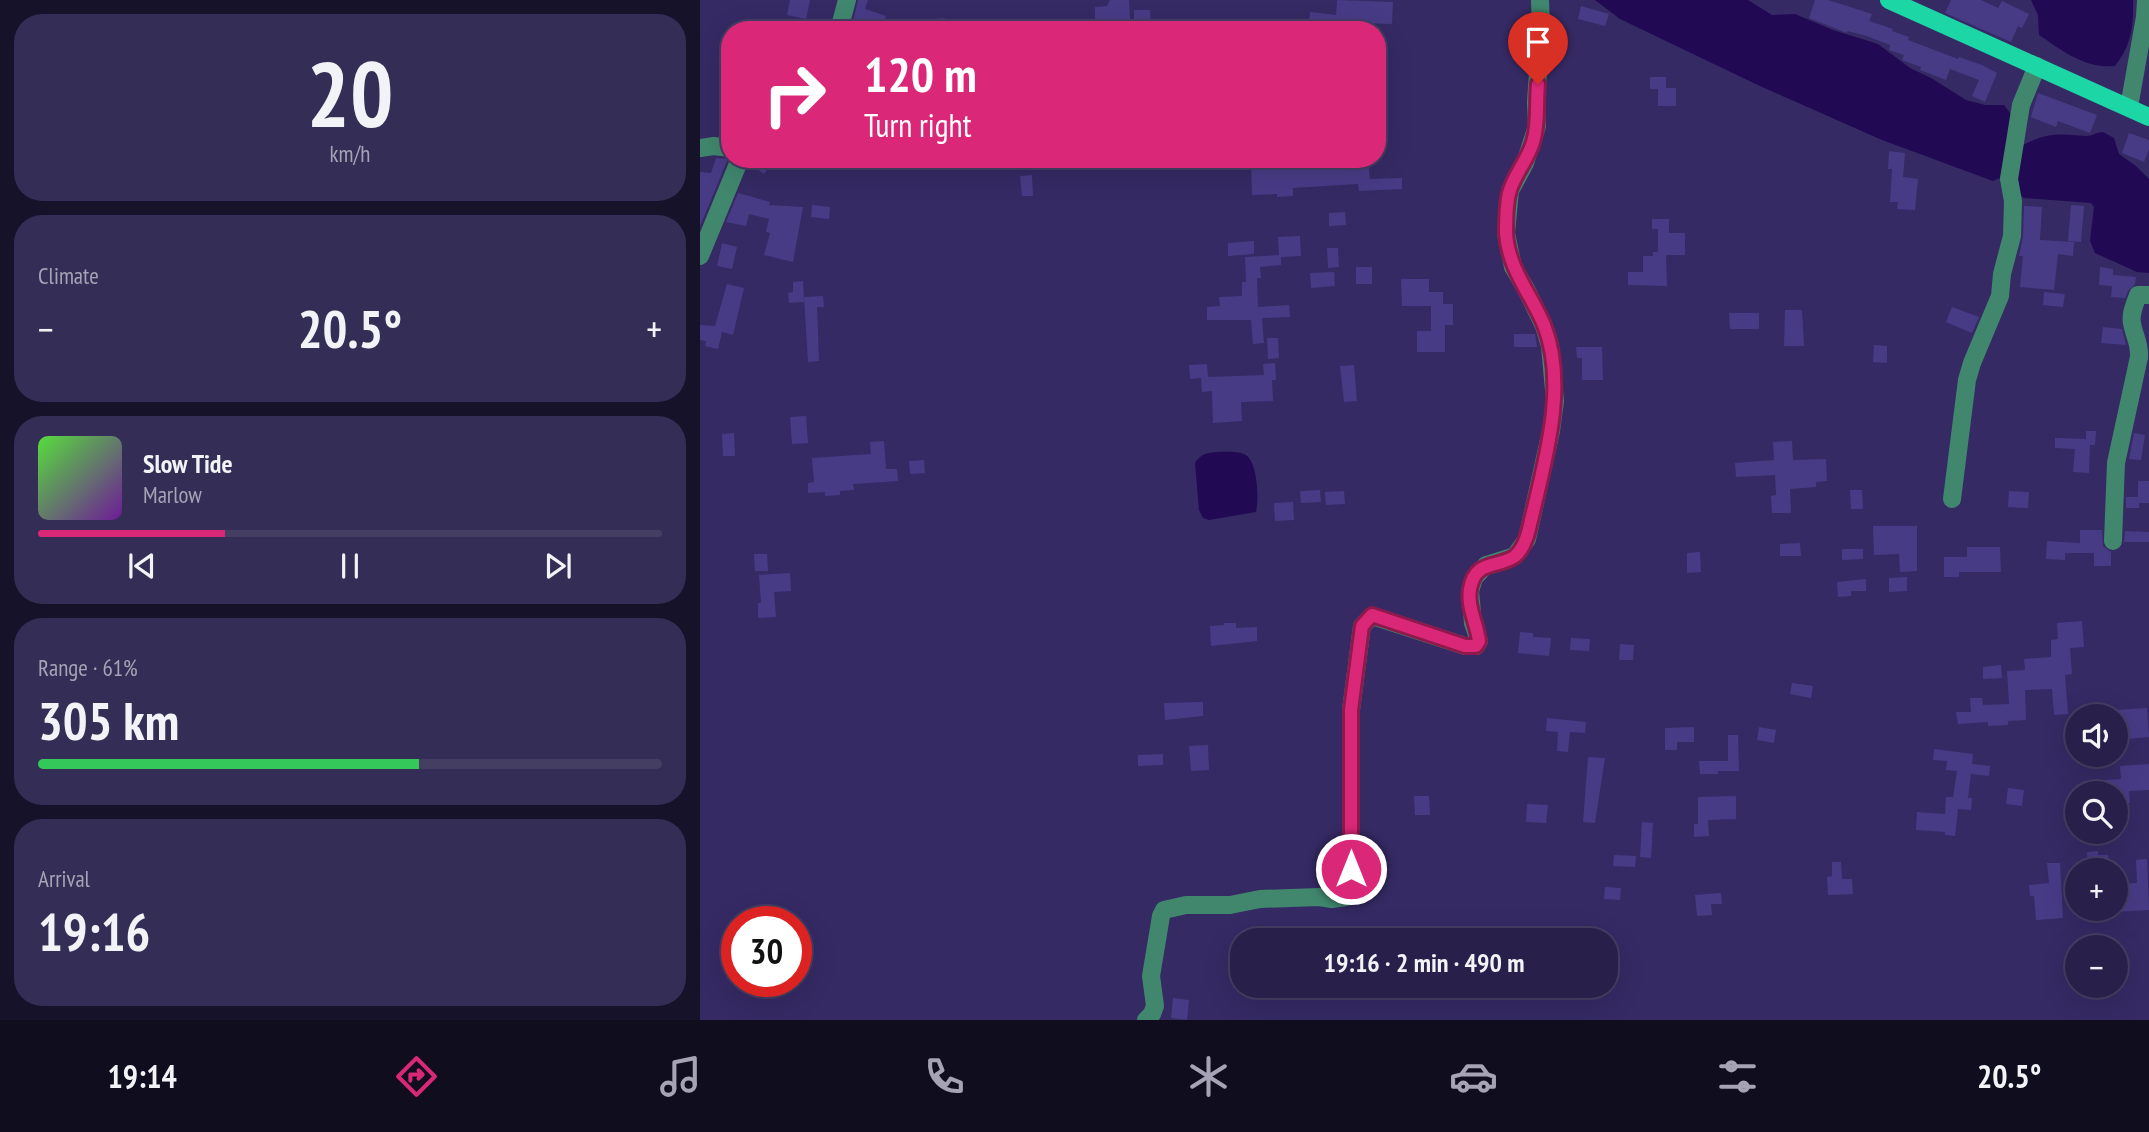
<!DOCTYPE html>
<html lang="en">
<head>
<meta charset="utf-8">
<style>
  body { margin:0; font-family:"PT Sans Narrow",sans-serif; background:#342d55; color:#f1f3f6; height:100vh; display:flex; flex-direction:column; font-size:26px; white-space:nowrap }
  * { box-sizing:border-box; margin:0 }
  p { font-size:23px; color:#a5a3b5 }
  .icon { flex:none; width:38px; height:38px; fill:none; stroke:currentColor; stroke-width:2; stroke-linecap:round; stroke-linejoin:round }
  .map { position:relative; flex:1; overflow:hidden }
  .sheet { display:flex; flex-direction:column; gap:14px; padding:14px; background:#161229; width:700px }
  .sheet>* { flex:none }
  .guide { position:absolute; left:21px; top:21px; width:665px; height:147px; border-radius:28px; box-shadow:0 7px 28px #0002,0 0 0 2px #443e63; background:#db2777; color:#fff; overflow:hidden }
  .buttons { position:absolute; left:1365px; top:704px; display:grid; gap:14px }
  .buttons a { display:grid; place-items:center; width:63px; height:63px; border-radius:50%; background:#28204b; box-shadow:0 7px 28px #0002,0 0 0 2px #443e63; font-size:35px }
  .speed { position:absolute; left:21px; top:906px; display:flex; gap:14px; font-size:35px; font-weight:700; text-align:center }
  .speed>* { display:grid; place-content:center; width:91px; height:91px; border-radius:50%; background:#28204b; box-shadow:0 7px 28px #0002,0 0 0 2px #443e63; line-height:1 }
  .speed .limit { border:10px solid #d22; background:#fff; color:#111 }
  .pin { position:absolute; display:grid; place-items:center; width:60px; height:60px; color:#fff; margin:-72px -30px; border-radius:50% 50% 50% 0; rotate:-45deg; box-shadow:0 0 7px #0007 }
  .pin .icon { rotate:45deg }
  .me { position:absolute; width:77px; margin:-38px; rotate:0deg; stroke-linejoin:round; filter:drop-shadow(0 0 5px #0008) }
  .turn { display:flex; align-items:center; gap:24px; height:147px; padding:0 28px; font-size:32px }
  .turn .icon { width:91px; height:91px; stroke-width:2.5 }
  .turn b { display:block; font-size:49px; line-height:60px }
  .big { font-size:52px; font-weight:800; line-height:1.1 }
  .sheet .tile { flex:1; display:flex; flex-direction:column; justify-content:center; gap:10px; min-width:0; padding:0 24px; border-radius:28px; background:#342d55 }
  .sheet .dial { align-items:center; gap:0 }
  .dial b { font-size:91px; line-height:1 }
  .song { display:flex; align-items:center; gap:21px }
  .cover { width:84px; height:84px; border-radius:10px; background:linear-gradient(135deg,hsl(110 70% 55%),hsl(280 70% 35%)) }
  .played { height:7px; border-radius:4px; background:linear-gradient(90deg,#db2777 30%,#443e63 30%) }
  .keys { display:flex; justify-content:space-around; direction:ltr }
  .heat { display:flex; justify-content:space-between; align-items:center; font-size:38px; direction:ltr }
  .charge { height:10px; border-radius:5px; background:linear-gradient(90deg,#34c759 61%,#443e63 0) }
  .trip { position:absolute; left:530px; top:928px; width:388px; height:70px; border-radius:28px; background:#28204b; box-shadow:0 7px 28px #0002,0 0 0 2px #443e63; font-weight:800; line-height:70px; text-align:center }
  .tab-bar { display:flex; height:112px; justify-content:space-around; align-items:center; background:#100d1e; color:#a5a3b5 }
  .tab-bar .icon { width:49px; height:49px }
  .tab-bar .active { color:#db2777 }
  .tab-bar b { font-size:32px; color:#f1f3f6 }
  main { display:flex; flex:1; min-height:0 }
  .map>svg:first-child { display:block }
  .water { fill:#210954 }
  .building { fill:#483b86 }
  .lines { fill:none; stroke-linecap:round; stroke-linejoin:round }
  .minor { stroke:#40876e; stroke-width:18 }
  .major { stroke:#1cd7a5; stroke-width:18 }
  .route-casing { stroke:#8e194d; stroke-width:18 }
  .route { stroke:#db2777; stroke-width:12 }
</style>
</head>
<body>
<main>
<section class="sheet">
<div class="tile dial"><b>20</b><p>km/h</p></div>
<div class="tile"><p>Climate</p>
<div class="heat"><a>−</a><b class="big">20.5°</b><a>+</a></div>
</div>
<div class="tile">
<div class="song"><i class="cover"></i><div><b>Slow Tide</b><p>Marlow</p></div></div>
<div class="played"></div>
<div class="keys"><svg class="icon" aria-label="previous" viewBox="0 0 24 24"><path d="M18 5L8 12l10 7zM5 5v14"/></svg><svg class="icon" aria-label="pause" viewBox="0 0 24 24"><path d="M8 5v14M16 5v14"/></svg><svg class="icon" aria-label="next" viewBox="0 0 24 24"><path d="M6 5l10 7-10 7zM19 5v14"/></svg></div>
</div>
<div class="tile"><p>Range · 61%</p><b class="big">305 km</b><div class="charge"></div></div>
<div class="tile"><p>Arrival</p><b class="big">19:16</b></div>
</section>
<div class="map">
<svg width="1449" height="1020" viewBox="0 0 1449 1020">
  <rect width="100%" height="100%" fill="#352a64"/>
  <!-- water -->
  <path class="water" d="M895,0h153l24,15 23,-1 38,16 45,14 32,24 21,10 35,22 19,5h19l6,8 1,7 -11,58 -7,3 -111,-41 -120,-53 -142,-68z
    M1331,0h102c1,26 -2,46 -18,66 -30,3 -52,-15 -76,-31l-1,-20z
    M1403,132l11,6 5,16 17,12 13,13v94l-12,-1 -42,-19 -5,-12 4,-34 -3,-4 -67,-5 -7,-6 -1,-7 7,-40c25,-13 37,-11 63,-9 7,0 10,-4 17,-4z
    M516,452c9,0 20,-1 28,2 14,6 15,45 12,58l-47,8 -6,-2 -4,-8 -4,-47c6,-9 11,-10 21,-11z"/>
  <!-- building -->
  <path class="building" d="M90,0h20l-4,19 -19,-4z
    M158,0h10l-3,9 21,7 -5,14h-30z
    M410,0h19l1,19 -35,3v-15l12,-1z
    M637,0l56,2 -1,22 -32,-1v3l-51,-2 1,-12 26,3z
    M1115,0h13l44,14 -3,7 24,8 -1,2 17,6 -1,3 50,19 1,-2 23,8 15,8 -12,29 -13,-6 7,-16 -29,-11 -4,11 -26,-10 1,-3 -19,-7 2,-5 -15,-5 1,-5 -26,-10 -17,-4v2l-38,-15z
    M1251,0h30l17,8 4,-7 27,13 -7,14 -4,-2 -7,16 -66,-29z
    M881,6l28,8 -4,12 -27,-7z
    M434,10h16l1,15h-11v-3h-6z
    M245,18l1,12h-51l-1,-8z
    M950,77h16v11h10v18h-18v-17h-8z
    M1338,93l59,22 -7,18 -32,-12 -2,6 -25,-10z
    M1429,133l20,7v9l-5,13 -22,-9z
    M1189,151l16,2 -2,24 15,2 -3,31 -18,-1 1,-7h-8l2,-33h-4z
    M16,158l12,1 -28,67v-54l11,1z
    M51,159h24l-11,15 -14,-10z
    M668,159l2,20 32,-1v11l-43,2 -1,-7 -65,4v8l-16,1v-3l-25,1 -1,-29 39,-5v7l66,-4v-4z
    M332,175l1,21h-11l-2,-20z
    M38,193l32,9 -1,3 34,2 -10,55 -29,-7 6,-22 -4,-1 3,-13 -20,-5 -3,12 -20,-4z
    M112,205l18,2 -1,12 -18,-2z
    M1371,205l13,1 -3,36 -13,-1z
    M1324,206l18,1 -2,33 34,2 -1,14 -15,-2 -4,36 -34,-3 3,-31h-4l4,-19z
    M645,212l1,13 -17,1v-13z
    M952,219h17v14h16v22h-19l1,31 -39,-1v-13h15v-16h10v-4h5v-23h-6z
    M600,236l1,20 -20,1v8l-21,2 1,11h-4l1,29 31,-2 1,12 -28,1 2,25 -11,1 -2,-24h-44v-13l13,-1 -1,-9 23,-1v-14h4l-1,-25 34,-2 -1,-18z
    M554,241v13l-26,2v-13z
    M22,243l15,4 -5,22 -15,-3z
    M627,248h11l1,19 -11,1z
    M656,267h16v17h-16z
    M1400,267l13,2v6l23,2 -1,7 -7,7 -3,7 -14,-1 1,-11 -13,-1z
    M634,272l1,14 -24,2 -1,-15z
    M701,279h28v13h14v12h10v21h-8v27h-28v-21h14v-25h-29z
    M103,281l1,21 -15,1 -1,-10 5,-1v-10z
    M27,284l17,4 -11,47 -11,-3 -4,17 -13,-3 1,-5 -6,-1v-15l15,1z
    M1344,292l21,2 -2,13 -20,-2z
    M123,296l1,11h-7l2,54 -11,1 -4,-65z
    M1252,307l27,10 -7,16 -26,-11z
    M1085,310h17l2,36h-20z
    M1029,313h30v16h-29z
    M1403,327l19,2 4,16 -25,-2z
    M814,334h21l2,13h-23z
    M567,338h11l1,20 -11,1z
    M1174,345l13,1v17l-14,-1z
    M876,347h26l1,33h-21v-22h-5z
    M575,363l1,17h-4l1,21 -32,1 1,19 -29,2 -1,-32 -10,1 -1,-14 -11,1 -1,-14 18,-1 1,13 56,-2 -1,-11z
    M654,365l3,36 -13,1 -4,-36z
    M106,416l2,27 -16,1 -2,-27z
    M1386,431h10l-1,14h-5l-1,28 -16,-1 2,-23 -20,-1v-10l31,1z
    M34,433l1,23h-12l-1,-22z
    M1434,433l11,2 -4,25 -12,-1z
    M184,441l2,28h11l1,12 -45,3 1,6 -14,1v4l-15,1v-4l-17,1v-10l6,-1 -2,-24 59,-4 -1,-12z
    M1092,441l1,19 33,-1 1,22 -11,1v5l-26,2 1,24h-19l-1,-17 5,-1 -1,-20 -39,2 -1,-14 39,-3 -1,-18z
    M224,460l1,13 -15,1 -1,-13z
    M1438,481h11v22h-10v5h-13v-11h12z
    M620,490l1,12 -20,1 -1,-12z
    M1150,490h12l1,19h-12z
    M644,491l1,13 -19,1 -1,-13z
    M1309,491l20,1 -1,16 -20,-1z
    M593,502l1,18 -19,1 -1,-18z
    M1173,526h44v45l-17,1 -1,-18 -25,1z
    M1380,530h22l1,16 8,6v14h-17v-13h-29v7l-19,-1 1,-18 33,2z
    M1425,531l24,1v10h-25z
    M1100,543l1,13h-21v-12z
    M1267,547h33l1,25h-42v5h-15v-20h23z
    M1142,549h21v10l-21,1z
    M1000,552l1,20 -14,1v-20z
    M54,554h13l1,17h-13z
    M90,573l1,18 -17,1 2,25 -18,1v-15h3l-2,-28z
    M1207,577v14l-18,1v-14z
    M1166,579v12h-15v5l-13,1 -1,-15z
    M1382,621l2,26 -14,1 2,26 -7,1 3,39 -14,1 -2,-26 -27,1 1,30 -18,1v4l-20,1v-4l-30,2 -2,-12h15l-1,-14h12l1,7 26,-1 -2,-33 18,-1 -1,-11 27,-2v-17l7,-1 -1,-16z
    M524,623h12v5l21,-1v14l-46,5 -1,-20 14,-1z
    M820,632l13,1v4l18,1 -2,18 -31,-3z
    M871,638l19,1 -1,12 -19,-1z
    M920,644l14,1 -1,15h-14z
    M1301,665l1,13 -19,1v-12z
    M1092,683l21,3 -2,12 -21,-4z
    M503,702v14l-38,4 -1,-17z
    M1447,708l2,29 -33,3v-30z
    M847,718l39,4 -1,11 -15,-1 -2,20 -11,-1 1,-19 -12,-1z
    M994,727v15h-17v8h-12v-22z
    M1059,727l17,3 -2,13 -17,-3z
    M1028,735h10l1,36h-21v3h-18l-1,-13h29z
    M508,745l1,25 -18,1 -2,-25z
    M1234,749l39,5 -1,10 18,2 -1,10 -18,-2 -3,24h4l-1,12 -13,-1 -3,27 -10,-1v-3l-29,-2 1,-18 28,2 1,-17h7l4,-26 -11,-1 1,-9 -14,-1z
    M463,754v11l-25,1v-11z
    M888,757l17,1 -10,65 -12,-1z
    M1449,764v26l-20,1 1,12 -14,1v-11h-11v-13l16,-1 -1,-13z
    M1308,788l16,2 -2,16 -16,-2z
    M714,796h15l1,19h-15z
    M1036,796v23l-28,1 1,16 -15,1v-13h4v-27z
    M827,804l21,1 -2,18 -20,-1z
    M942,822l11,1 -2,35 -11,-1z
    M1398,851v4h10l1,15h-21l-1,-18z
    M914,855l22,1 -1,11 -22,-1z
    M1447,859l2,51 -33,2v-28l21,-1 -1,-23z
    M1132,862h9l1,17h10l1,15 -25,1 -1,-18 5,-1z
    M1347,863h13l3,55 -27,2 -2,-24h-4l-1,-11 20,-2z
    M905,887l16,1 -1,12 -16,-1z
    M1021,893l1,11h-11l1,11 -15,1 -2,-21z
    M848,985h12l1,13 -13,1z
    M473,998l16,2 -2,20 -16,-2z"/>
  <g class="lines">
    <!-- minor -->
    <path class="minor" d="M139,30l8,-30
      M1429,107l16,-90 1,-17
      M0,148l14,-2 16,2
      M0,256l40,-97
      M1252,499l15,-119 5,-17 28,-67 2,-22 10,-38 1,-35 -4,-22 12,-74 16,-39
      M1413,541l3,-78 23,-106c1,-14 -5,-21 -7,-34 -2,-9 3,-19 6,-28h11
      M446,1020l6,-6 3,-8 -4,-30 10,-60 3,-6 22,-5h44l30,-6 59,-2 13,2 14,-2 5,-7v-180l11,-84 10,-10 93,30h11l3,-5 -6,-18 -3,-32 4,-13 12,-13 29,-9 12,-17 24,-108 4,-30 -5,-55 -6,-20 -18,-37 -13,-22 -7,-34 4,-42 15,-28 12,-37 -1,-24 5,-74 -1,-28"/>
    <!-- major -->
    <path class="major" d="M1189,0l260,117"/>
  </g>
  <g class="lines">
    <!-- route casing -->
    <g class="route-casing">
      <path id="route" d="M651,869v-159l11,-84 10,-11 93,31h11l3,-5c-2,-17 -12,-34 -9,-52 5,-29 26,-21 44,-32 8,-6 13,-19 15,-28 14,-62 40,-141 15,-204 -13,-31 -36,-57 -38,-92 0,-12 0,-31 4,-43 5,-16 18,-31 23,-48 6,-18 3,-38 5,-58"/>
    </g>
    <!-- route -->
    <use href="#route" class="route"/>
  </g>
</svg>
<div class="buttons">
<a><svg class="icon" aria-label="sound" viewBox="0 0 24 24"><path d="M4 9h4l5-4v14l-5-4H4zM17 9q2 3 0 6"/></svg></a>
<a><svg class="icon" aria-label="search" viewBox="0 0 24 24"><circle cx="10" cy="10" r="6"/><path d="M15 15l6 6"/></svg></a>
<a>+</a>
<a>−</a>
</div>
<div class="speed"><div class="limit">30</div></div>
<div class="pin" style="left:838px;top:84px;background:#d93025"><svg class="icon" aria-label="arrive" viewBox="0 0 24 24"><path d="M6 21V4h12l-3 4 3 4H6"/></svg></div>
<svg class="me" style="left:651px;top:869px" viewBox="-20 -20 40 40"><circle r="17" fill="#db2777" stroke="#fff" stroke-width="3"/><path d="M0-11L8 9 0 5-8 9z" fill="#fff"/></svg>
<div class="trip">19:16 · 2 min · 490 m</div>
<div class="guide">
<div class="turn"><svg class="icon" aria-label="right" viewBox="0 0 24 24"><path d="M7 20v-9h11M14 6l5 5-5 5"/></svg><div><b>120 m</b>Turn right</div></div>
</div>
</div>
</main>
<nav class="tab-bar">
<b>19:14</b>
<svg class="icon active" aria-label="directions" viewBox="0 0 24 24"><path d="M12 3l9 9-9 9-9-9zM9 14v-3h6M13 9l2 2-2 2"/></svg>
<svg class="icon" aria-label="music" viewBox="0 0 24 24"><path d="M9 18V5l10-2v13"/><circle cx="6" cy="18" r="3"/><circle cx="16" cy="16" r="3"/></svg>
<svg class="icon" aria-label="phone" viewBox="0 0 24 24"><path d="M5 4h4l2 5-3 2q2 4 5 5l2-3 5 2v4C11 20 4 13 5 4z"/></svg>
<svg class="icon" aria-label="climate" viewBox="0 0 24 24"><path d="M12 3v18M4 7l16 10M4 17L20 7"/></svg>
<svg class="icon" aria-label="car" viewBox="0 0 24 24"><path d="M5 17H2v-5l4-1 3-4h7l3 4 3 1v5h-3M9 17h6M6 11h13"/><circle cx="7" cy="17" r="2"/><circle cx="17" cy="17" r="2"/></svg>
<svg class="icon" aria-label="filters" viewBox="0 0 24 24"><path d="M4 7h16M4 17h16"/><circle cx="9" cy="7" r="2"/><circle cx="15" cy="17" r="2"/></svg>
<b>20.5°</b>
</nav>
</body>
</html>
